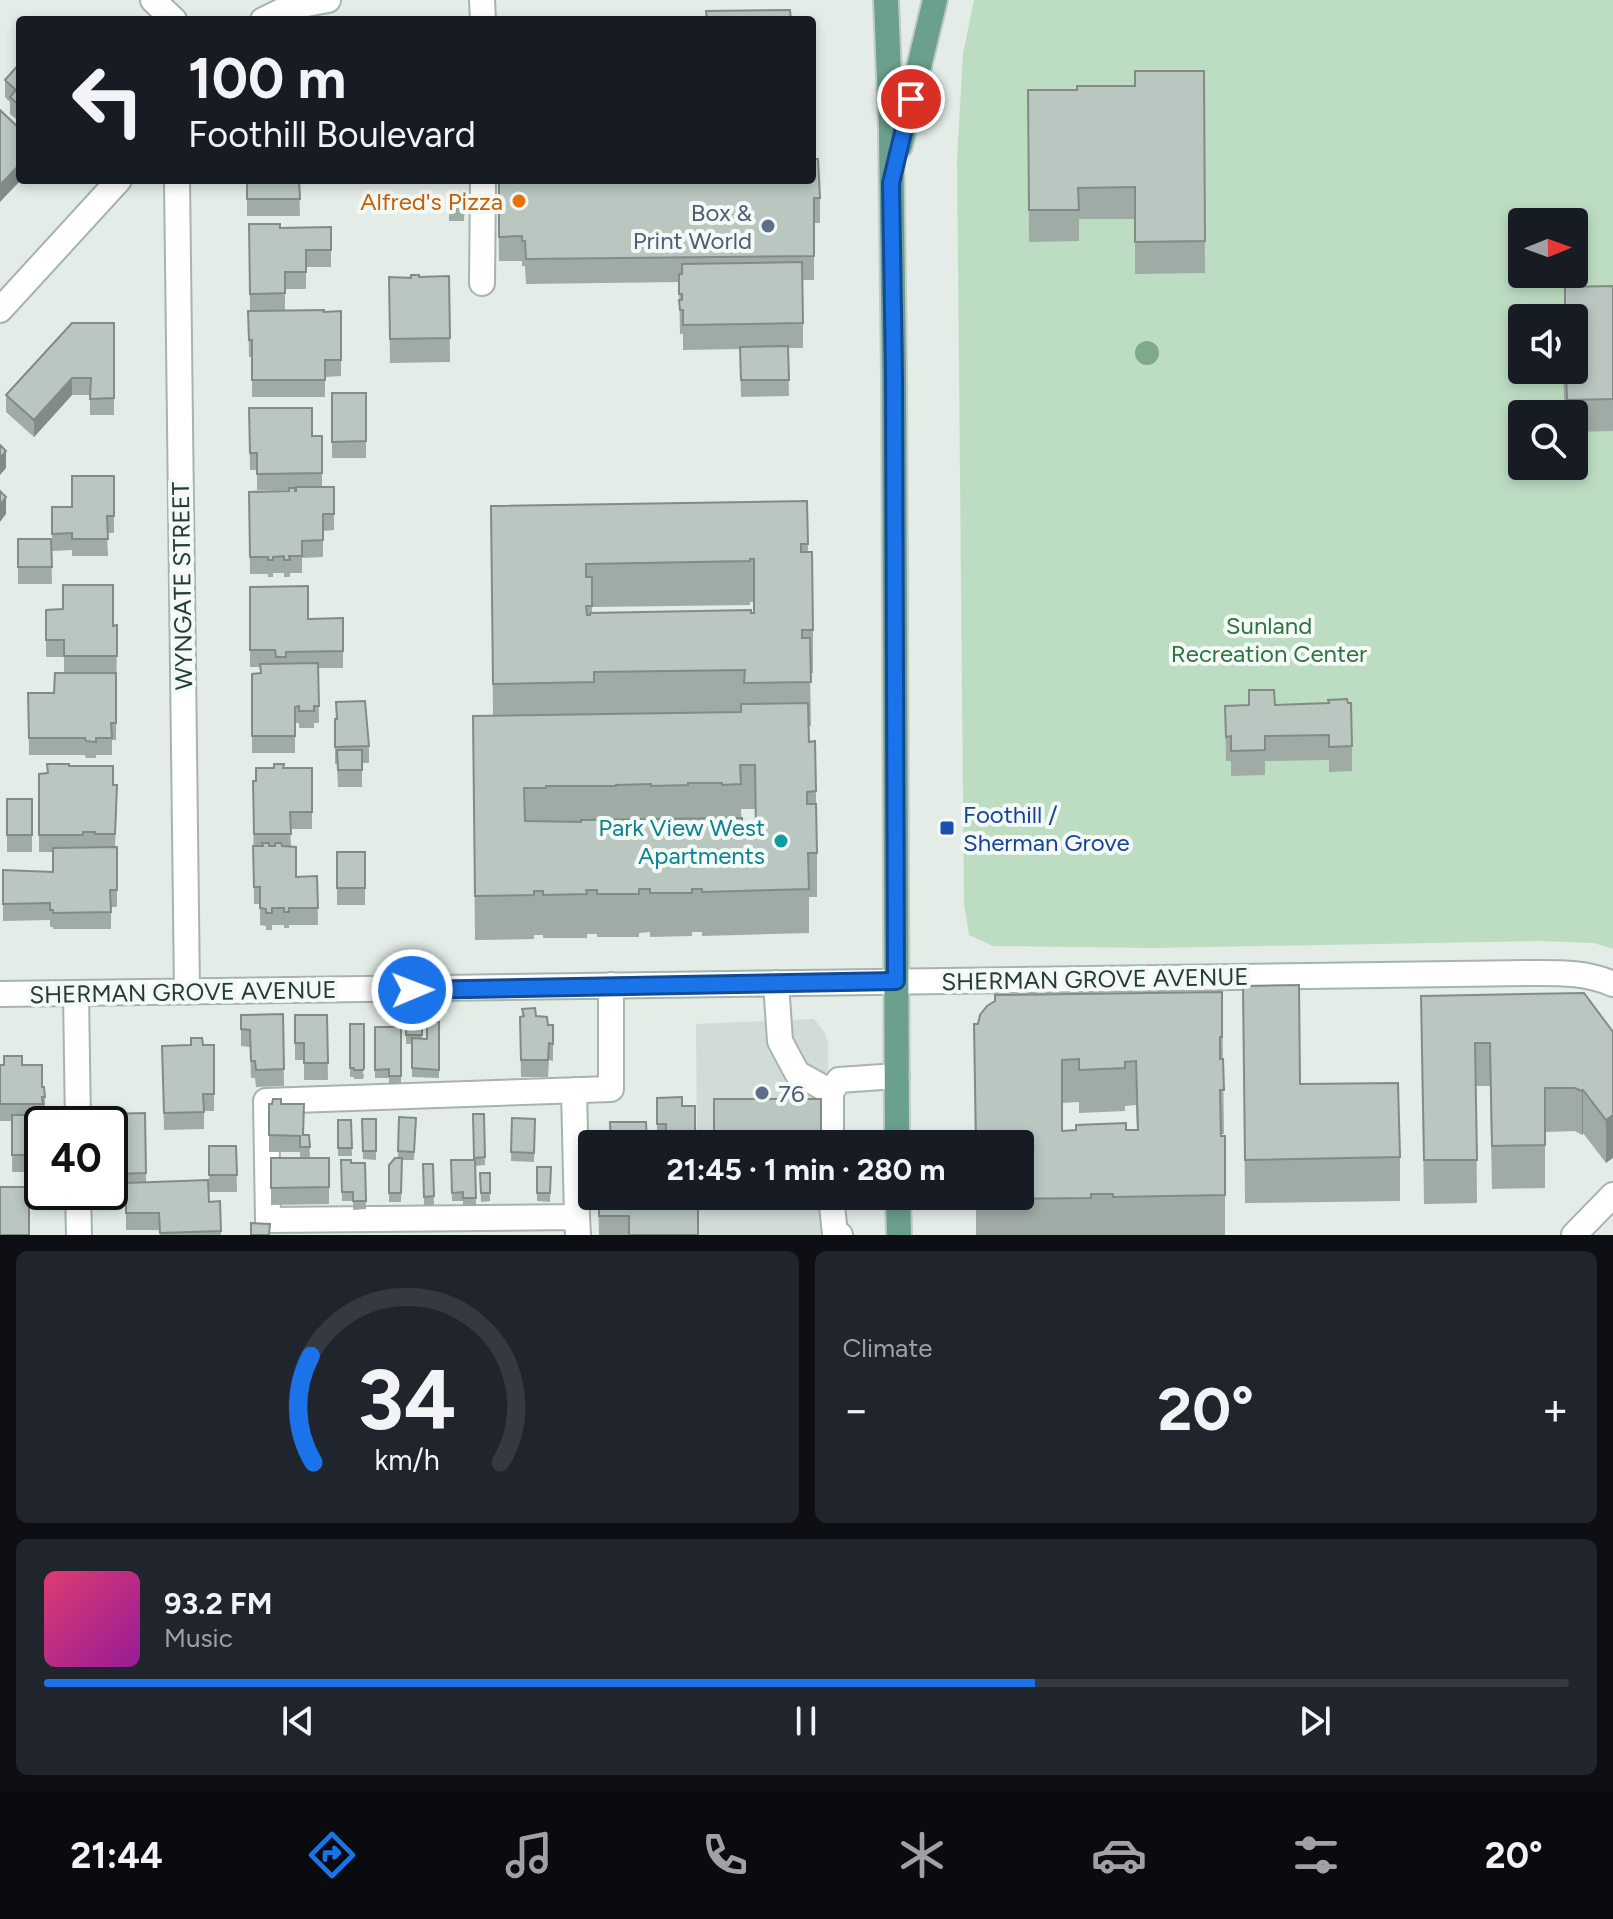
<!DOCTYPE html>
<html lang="en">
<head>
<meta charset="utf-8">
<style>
  body { margin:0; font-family:Figtree,sans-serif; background:#20242c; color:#f1f3f6; height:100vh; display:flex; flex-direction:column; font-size:30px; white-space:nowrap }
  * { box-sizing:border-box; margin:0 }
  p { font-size:26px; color:#9ea1a6 }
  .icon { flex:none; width:44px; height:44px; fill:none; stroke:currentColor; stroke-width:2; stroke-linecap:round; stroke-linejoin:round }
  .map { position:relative; height:1235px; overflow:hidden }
  .details { display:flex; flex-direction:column; gap:16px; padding:16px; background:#0d0f14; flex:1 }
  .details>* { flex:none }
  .hud { position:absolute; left:16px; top:16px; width:800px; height:168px; border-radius:8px; box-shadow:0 4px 12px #0003; background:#171b24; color:#f1f3f6; overflow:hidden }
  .needle { width:52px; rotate:89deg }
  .fabs { position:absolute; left:1508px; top:208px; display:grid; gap:16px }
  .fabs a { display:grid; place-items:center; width:80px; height:80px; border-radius:8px; background:#171b24; box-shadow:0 4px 12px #0003; font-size:40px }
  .speed { position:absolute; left:24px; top:1106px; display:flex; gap:16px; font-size:40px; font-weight:700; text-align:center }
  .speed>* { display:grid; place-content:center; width:104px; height:104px; border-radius:50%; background:#171b24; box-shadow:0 4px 12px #0003; line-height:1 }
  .speed .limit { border:4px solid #111; border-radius:12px; background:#fff; color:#111 }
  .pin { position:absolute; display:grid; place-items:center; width:68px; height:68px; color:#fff; margin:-34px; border:4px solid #fff; border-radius:50%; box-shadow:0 2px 8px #0007 }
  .me { position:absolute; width:88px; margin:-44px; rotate:89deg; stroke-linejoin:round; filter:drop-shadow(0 0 6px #0008) }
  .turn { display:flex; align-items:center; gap:28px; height:168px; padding:0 40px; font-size:36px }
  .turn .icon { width:104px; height:104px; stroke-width:2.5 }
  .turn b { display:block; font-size:56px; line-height:68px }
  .big { font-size:60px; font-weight:700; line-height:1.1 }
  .details .widget { flex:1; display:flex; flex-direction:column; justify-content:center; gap:12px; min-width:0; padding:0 28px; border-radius:12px; background:#20242c }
  .details .dial { align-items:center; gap:0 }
  .dial svg { height:208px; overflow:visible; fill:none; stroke:#363941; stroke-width:7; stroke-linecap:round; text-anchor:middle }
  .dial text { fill:#f1f3f6; stroke:none }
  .song { display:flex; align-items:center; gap:24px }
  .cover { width:96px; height:96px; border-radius:12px; background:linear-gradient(135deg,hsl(340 70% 55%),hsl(300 70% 35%)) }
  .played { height:8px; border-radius:4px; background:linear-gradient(90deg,#1a73e8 65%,#363941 65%) }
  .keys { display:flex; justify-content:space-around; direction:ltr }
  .heat { display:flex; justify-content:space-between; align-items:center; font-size:44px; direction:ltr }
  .details .tiles { flex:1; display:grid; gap:16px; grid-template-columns:1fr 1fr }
  .widget:last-child { grid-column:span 2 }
  .trip { position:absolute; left:578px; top:1130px; width:456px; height:80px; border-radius:8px; background:#171b24; box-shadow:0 4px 12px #0003; font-weight:700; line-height:80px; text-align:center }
  .dock { display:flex; height:128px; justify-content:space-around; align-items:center; background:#090b0e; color:#9ea1a6 }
  .dock .icon { width:56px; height:56px }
  .dock .current { color:#1a73e8 }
  .dock b { font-size:36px; color:#f1f3f6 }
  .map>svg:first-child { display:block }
  .built { fill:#d2dcd6 }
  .green { fill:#bdddc2; fill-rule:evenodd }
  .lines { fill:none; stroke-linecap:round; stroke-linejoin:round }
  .minor-casing { stroke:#a6b4ad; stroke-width:28 }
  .major-casing { stroke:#c2c9c6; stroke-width:28 }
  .minor { stroke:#fff; stroke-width:24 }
  .major { stroke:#6aa08c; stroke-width:24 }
  .tree { fill:#80a98c }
  .wall { fill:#9faba5; fill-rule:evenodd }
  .shaded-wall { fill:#828b86 }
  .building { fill:#b9c7c0; stroke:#828b86; stroke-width:2; fill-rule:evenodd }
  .route-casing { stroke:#114b97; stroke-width:20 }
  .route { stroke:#1a73e8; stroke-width:14 }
  .food-dot { fill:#e8710a; stroke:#f4f9f6; stroke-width:3 }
  .service-dot { fill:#5c6f8a; stroke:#f4f9f6; stroke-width:3 }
  .transit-dot { fill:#1a4fb4; stroke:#f4f9f6; stroke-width:3 }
  .culture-dot { fill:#0f9aa8; stroke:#f4f9f6; stroke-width:3 }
  .labels { text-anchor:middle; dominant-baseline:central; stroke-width:8; stroke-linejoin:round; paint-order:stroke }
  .food-label { font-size:24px; fill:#c56008; stroke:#f4f9f6; text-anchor:end }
  .service-label { font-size:24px; fill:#4e5e75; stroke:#f4f9f6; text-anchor:end }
  .street-label { font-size:24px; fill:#243d33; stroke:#f4f9f6 }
  .park-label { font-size:24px; fill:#2f7341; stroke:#f4f9f6 }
  .transit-label { font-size:24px; fill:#164399; stroke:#f4f9f6; text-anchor:start }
  .culture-label { font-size:24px; fill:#0d838f; stroke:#f4f9f6; text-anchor:end }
</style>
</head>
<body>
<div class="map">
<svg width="1613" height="1235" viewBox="0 0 1613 1235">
  <rect width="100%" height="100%" fill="#e3ece7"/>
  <!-- built -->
  <path class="built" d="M814,1019l11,14 3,10v101h-131l-1,-120z
    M697,1196h131v39h-131z"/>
  <!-- green -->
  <path class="green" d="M974,0h639v949l-19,-6 -54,-2 -387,7 -160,-2 -24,-11 -5,-32 -7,-745 6,-104zM1522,222h52v52h-52zM1522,318h52v52h-52zM1522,414h52v52h-52z"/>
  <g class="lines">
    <!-- minor casing -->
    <g class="minor-casing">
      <path id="minor" d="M153,0l21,20
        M482,0l1,20
        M263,20l27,-13 38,-7
        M177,180l10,812
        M482,283l1,-103
        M0,310l119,-130
        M776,983l4,58 17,32 34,19
        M76,993l2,131
        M0,994c510,-5 1020,-16 1530,-21 29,0 56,-1 83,11
        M574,1090l3,127
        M831,1144v-52l8,-12 58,-4
        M78,1192l1,43
        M831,1196l4,38 5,1
        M578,1235l-1,-18 -309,3 -2,-119 345,-12v-104
        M1574,1235l39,-40"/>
    </g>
    <!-- major casing -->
    <g class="major-casing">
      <path id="major" d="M886,0l5,129 3,248 3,767
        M900,146l35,-146
        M898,1196l1,39"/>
    </g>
    <!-- minor -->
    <use href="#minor" class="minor"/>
    <!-- major -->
    <use href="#major" class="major"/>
  </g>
  <!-- trees -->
  <circle class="tree" cx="1147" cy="353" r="12"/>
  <!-- wall -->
  <path class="wall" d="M20,63v59l-10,-8v-12l-5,-5v-17z
    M1204,71l1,202 -70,1v-55h-56v22l-50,1 -1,-152h49l58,-4z
    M247,180h52l1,36h-53z
    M498,180l322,18v25h-6v57h-11v68h-15l1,48 -48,1 -1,-48 -57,1v-16h-3l-1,-52 -153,2 -1,-18h-3v-5h-23z
    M449,192h16l-1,29h-15z
    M249,224l31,4 51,-1v40h-25v22h-21v21h-35z
    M449,276l1,86 -60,1 -1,-86z
    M1613,286v145l-39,1v-18h-7l-1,-14h-2l-1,-30h11l-9,-53z
    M248,311h93v65l-16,1v20h-73v-40h-3z
    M114,323v92h-24v-20h-18l-38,42 -28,-25v-17z
    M332,393h34v65h-34z
    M249,408l63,28h10v51h12v43l-11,1v26l-21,1v15h-12v4h-6v-4h-11v4h-5v-3h-18l-1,-82 40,-1v-1h-32v-20h-7z
    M114,476v57h-7l1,23h-36v-6l-20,1v-44h20z
    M807,501l1,51 5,78v43h-3l1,53h-2v16l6,-1 2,112v44h-8v36l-107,3v-4h-10v4l-42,1v-5l-11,1v4h-42v-3h-10v4h-44v-3h-9v4l-59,1 -2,-224h20l-2,-210zM750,602h4v11h-162v-6l158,-2zM741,809h14v21l-13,1z
    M18,539h33l1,45h-34z
    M250,587l58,32 35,-1v50h-25l1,55h-5v5h-15v-5h-4v30h-43v-79l9,-1v-6h-11z
    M46,610l71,15 -1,115h-4v15h-16v3h-10l-1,-3h-56l-1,-62h26l10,-20v-16h-18z
    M1275,705l77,41v25l-23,1v-12l-64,1v14l-34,1v-15h-5l-1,-55z
    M335,719l34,27v17h-7v24h-24l-1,-23h-2z
    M69,766l44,19 4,17 -2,45h2v60h-6v22h-58v-2h-3v-7l-47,1v-51l50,2v-20h-14v-78l9,-1z
    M284,768h28v61h-22l1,17 5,31 21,-1 1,49h-29v3h-5v-3h-12v5h-6v-4l-6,-1v-21h-6l-1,-123h3z
    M7,799h25v53h-25z
    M337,852h28v53h-28z
    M1243,986l57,98 100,73v44l-155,2z
    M1222,992l2,142h-3v2h4v99h-249v-39h44v-52h-45l-1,-120zM1079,1102v11l46,-2v-5l11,-1 1,25 -75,1v-28z
    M1421,996l192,36 -7,131 -23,-30 -1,2 -7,-4 -30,1v56l-53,1 -2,-103h-14l1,117 -53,1z
    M522,1009l14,7 12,9 5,19v17l-4,-1 -1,17h-27l-1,-60h2z
    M283,1014l1,72 -28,1 -1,-9h-4l-1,-31 -9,-1v-31z
    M295,1015h32l1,65h-24v-20h-9z
    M406,1020h16v19h5l12,-17v56l-27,-1v-33h-6z
    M350,1024l14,52 -1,3h-9v-2h-4z
    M375,1027h26v57h-12v-6h-14z
    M214,1045v66h-10v18l-40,1 -2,-84z
    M0,1065h22l20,22 3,10v17h-2l-1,10v48h-30v-51h-12z
    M657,1098l25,8h13v38h-29v-3l-9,-1z
    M269,1104h12l23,31h5l1,23h19v46l-58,1v-47h29v-6h-31z
    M145,1113l1,69 63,20 11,-1 1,34h-61l-1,-5h-33v-40h-16v-66z
    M473,1114h11l1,51 -10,1 1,40h-13v-5h-11l-1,-41h23z
    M399,1117l17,1 -2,42h-12l-1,42h-12v-37l9,-7z
    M512,1118l23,1 -1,43 -23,-1z
    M362,1119h14v41l-13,-1z
    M338,1120h13l1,36h-14z
    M209,1146h27l1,46h-28z
    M341,1160l10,3h14l1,46 -13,1v-9h-11z
    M423,1164h10l1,41 -10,1z
    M537,1167h14l-1,35 -13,-1z
    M480,1173h10v28l-9,1z
    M598,1196h76v2h-7l1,9 30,28h-99z"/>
  <!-- shaded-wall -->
  <path class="shaded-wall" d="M20,164l1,16 -21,22v-17z
    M72,378v17l-38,42v-17z
    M6,451v17l-6,7v-17z
    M6,497v17l-6,8v-17z
    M1583,1090v43l-1,2v-44z
    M1613,1115v43l-7,5v-43z"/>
  <!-- building -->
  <path class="building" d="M790,10l1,10h-84l-1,-9z
    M20,63v43l-10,-9 6,-7 -11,-10z
    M1135,71h69l1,170 -70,1v-55l-57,1 1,22h-50l-1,-120h49v-4h58z
    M0,110l20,19v35l-20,21z
    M812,159h6l2,39h-6v58l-288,3 -1,-18h-3v-5l-23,1v-57h313z
    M247,180h52l1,19h-53z
    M449,192h16l-1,12h-15z
    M249,224h31v4l51,-1v23h-25v22h-21v21l-35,1z
    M802,262l1,61 -120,2v-15h-3l-1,-10h3v-6h-3v-20h3v-10z
    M411,275h8v2l30,-1 1,62 -60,1 -1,-62 22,1z
    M1613,286v113l-46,1 -1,-30h8v-52h-11l2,-1v-30z
    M324,310v2l17,-1v49h-16v20h-73v-40h-3l-1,-29z
    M72,323h42v75l-24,1 1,-21h-19l-38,42 -28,-25z
    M788,346l1,34h-48l-1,-33z
    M332,393h34v48l-34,1z
    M249,408h63v28h10v37l-65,1v-21h-7z
    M0,445l6,6 -6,7z
    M72,476h42v40h-7l1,23h-36v-6l-20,1v-27h20z
    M296,487h38v27h-11v26l-21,1v15h-13l1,4h-6v-4l-11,1v3h-5v-3h-18l-1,-65 40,-1v-3h6v3h1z
    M0,491l6,6 -6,8z
    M807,501l1,43h-7v8h11l1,78h-11v8h8l1,44 -67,1 1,-13 -151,2v10l-101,2 -2,-178zM750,559h4v54h-3v-3l-161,3v2h-3l-1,-9h6v-29h-6v-13l164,-3z
    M18,539h33l1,28h-34z
    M63,585h50v41l4,-1v31h-53v-16h-18v-30l17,-1z
    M308,586v33l35,-1v33l-57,1v5h-10l-1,-7h-25v-63z
    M318,663l1,43h-5v5h-15v-5l-4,1v29h-43v-62l9,-1 -1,-9z
    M55,673h61v50h-5l1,15h-16v4l-10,-1 -1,-3h-56l-1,-45h26z
    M1249,690h25l1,15 54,-2 -1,-3 19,-1 1,4h3l1,43 -23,1v-12l-64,1v14l-34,1v-15l-5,1 -1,-31 24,-1z
    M365,701l4,45 -34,1v-28h2l-1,-17z
    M808,703l1,39 6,-1 1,50 -9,1v12h9l1,49h-9l1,36 -107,3v-3h-10v4h-42v-4h-11v5h-42v-4h-11l1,4 -44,1v-4h-9v4l-59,1 -2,-180 268,-4v-8zM740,765h15l1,65 -14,1v-13l-161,2v2l-56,-1 -1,-33h22v-2h70v-1l35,-1v2l37,-1v-2h34v2l19,-1z
    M337,750h25v20h-24z
    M47,764h22v2h44v19h4l-2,49h-20v-2h-12v3h-44v-61l9,-1z
    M274,764h10l-1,4h29v44h-22l1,22h-37l-1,-53h3v-13h18z
    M7,799h25v36h-25z
    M262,843h7v3h6v-3h6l1,3 14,1v30l21,-1 1,32h-29v4h-5v-4h-12v5h-6v-4l-6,-1v-21h-6l-1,-41h10z
    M117,847v43h-7l1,22 -58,1v-3h-3v-7l-47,1v-34l50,2v-24z
    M337,852h28v36h-28z
    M1299,985l1,99 98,-1 2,74 -155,3 -2,-174z
    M1222,992v45h-2v22h3l1,31h-4l1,46h4v59l-112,2v-3h-22v4l-115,1v-3h44v-52h-44l-2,-120h4l2,-9 7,-9 8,-5v-6zM1079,1059v11l46,-2v-6l11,-1 2,69h-12v-7l-50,2v5l-14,1v-71z
    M1584,993l29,39v83l-7,5 -23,-30 -1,1 -7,-3h-30v57l-53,1 -2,-103h-15l2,117h-53l-3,-164z
    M535,1008l1,8 11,1 1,8h5v19l-4,-1 -1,17h-27l-1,-43 4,-1 -2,-7z
    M283,1014l1,55 -28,1 -1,-9h-4l-1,-31 -9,-1v-14z
    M295,1015h32l1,48h-24v-20h-9z
    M406,1020h16v15h-16z
    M427,1022h12v48l-27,-2v-30l15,1z
    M350,1024h14v44l-1,2h-9v-2h-4z
    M375,1027h26v49h-12v-7l-14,1z
    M191,1038h11l1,7h11v49h-11l1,18 -40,1 -2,-67 29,-1z
    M4,1056h18v9h20v22h2l1,10h-3l1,7h-43v-39h4z
    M682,1097v9h13v29h-29v-11h-9v-26z
    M273,1099h8v5h23l-1,31h6l1,12h-10v-11l-31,-1v-31h3z
    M714,1099h107v45h-107z
    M145,1113l1,60 -36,1v-50h-3v-10z
    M473,1114h11l1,43 -11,1z
    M12,1115h31l-1,40h-30z
    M399,1117l17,1 -2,34 -16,-1z
    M512,1118l23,1 -1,34 -23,-1z
    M362,1119h14v32h-13z
    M338,1120h13l1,28h-14z
    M610,1122h36l1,22h-36z
    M209,1146h27l1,29h-28z
    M271,1158h58v29l-58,1z
    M395,1158h7l-1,35h-12v-28z
    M341,1160h10v3h14l1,38h-13v-9h-11z
    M451,1160h24l1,38h-13v-6l-11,1z
    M423,1164h10l1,32 -10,1z
    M537,1167h14l-1,26h-13z
    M480,1173h10v20h-9z
    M208,1180l1,22 11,-1 1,30 -61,2 -1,-20h-33v-30z
    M0,1187h29v48h-29z
    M599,1196h68l1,11 30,-1v29h-69v-19h-30z
    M251,1223l19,1 -1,11h-18z"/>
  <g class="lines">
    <!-- route casing -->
    <g class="route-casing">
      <path id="route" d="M412,990l484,-9 -2,-604 -3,-194 20,-84"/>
    </g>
    <!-- route -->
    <use href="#route" class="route"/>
  </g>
  <!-- markers -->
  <circle class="food-dot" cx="519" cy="201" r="8"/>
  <g class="service-dot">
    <circle cx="768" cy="226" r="8"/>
    <circle cx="762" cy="1093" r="8"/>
  </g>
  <rect class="transit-dot" x="939" y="820" width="16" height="16" rx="4"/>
  <circle class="culture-dot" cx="781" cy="841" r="8"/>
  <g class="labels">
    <!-- food labels -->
    <g class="food-label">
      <text x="503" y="201">Alfred's Pizza</text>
    </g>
    <!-- service labels -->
    <g class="service-label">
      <text x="752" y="212">Box &amp;<tspan x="752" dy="28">Print World</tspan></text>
      <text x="778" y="1093" text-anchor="start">76</text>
    </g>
    <!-- street labels -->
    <g class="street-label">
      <text transform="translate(182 586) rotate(-91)">WYNGATE STREET</text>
      <text transform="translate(1095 979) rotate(-1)">SHERMAN GROVE AVENUE</text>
      <text transform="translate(183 992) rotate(-1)">SHERMAN GROVE AVENUE</text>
    </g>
    <!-- park labels -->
    <g class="park-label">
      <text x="1269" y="625">Sunland<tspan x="1269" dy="28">Recreation Center</tspan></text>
    </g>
    <!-- transit labels -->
    <g class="transit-label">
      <text x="963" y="814">Foothill /<tspan x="963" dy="28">Sherman Grove</tspan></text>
    </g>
    <!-- culture labels -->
    <g class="culture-label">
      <text x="765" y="827">Park View West<tspan x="765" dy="28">Apartments</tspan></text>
    </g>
  </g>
</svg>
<div class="fabs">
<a><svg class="needle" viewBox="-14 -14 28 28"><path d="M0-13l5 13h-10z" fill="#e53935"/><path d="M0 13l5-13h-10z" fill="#9ea1a6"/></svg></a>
<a><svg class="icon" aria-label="sound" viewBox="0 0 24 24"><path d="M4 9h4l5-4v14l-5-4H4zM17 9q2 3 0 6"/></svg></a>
<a><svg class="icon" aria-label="search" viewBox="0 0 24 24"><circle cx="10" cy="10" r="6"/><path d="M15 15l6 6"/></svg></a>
</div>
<div class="speed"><div class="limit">40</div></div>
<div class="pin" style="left:911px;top:99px;background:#d93025"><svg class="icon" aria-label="arrive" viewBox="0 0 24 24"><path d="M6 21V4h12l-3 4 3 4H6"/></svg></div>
<svg class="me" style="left:412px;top:990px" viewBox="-20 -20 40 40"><circle r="17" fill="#1a73e8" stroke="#fff" stroke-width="3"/><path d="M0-11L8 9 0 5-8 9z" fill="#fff"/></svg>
<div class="trip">21:45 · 1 min · 280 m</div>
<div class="hud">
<div class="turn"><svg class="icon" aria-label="left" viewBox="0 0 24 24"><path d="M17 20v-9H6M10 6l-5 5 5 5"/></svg><div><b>100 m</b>Foothill Boulevard</div></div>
</div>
</div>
<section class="details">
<div class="tiles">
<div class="widget dial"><svg viewBox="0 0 100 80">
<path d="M14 69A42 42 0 1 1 86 69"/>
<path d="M14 69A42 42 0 0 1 13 28" stroke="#1a73e8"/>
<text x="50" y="56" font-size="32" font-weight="700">34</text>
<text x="50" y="72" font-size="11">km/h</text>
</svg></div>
<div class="widget"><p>Climate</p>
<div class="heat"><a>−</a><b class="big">20°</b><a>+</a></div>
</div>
<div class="widget">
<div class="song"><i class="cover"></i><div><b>93.2 FM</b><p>Music</p></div></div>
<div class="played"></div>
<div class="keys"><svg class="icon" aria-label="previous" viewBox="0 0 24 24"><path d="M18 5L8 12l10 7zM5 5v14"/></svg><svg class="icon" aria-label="pause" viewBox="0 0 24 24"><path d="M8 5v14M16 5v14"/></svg><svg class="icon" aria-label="next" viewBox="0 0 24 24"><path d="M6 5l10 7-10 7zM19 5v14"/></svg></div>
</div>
</div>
</section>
<nav class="dock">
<b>21:44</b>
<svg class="icon current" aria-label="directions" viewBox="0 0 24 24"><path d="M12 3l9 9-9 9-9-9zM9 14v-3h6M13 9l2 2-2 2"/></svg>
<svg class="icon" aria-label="music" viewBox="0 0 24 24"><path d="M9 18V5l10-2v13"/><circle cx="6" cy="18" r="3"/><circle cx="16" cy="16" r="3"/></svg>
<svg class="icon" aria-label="phone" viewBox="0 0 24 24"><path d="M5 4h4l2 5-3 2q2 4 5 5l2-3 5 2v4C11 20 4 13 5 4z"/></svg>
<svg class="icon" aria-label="climate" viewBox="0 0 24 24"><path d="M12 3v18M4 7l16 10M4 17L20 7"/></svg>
<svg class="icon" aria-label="car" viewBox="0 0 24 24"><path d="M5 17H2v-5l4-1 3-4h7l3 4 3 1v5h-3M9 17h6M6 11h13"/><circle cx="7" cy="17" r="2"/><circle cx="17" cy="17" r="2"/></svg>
<svg class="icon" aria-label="filters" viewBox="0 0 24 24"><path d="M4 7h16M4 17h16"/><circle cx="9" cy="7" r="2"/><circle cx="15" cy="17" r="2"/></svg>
<b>20°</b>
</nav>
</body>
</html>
